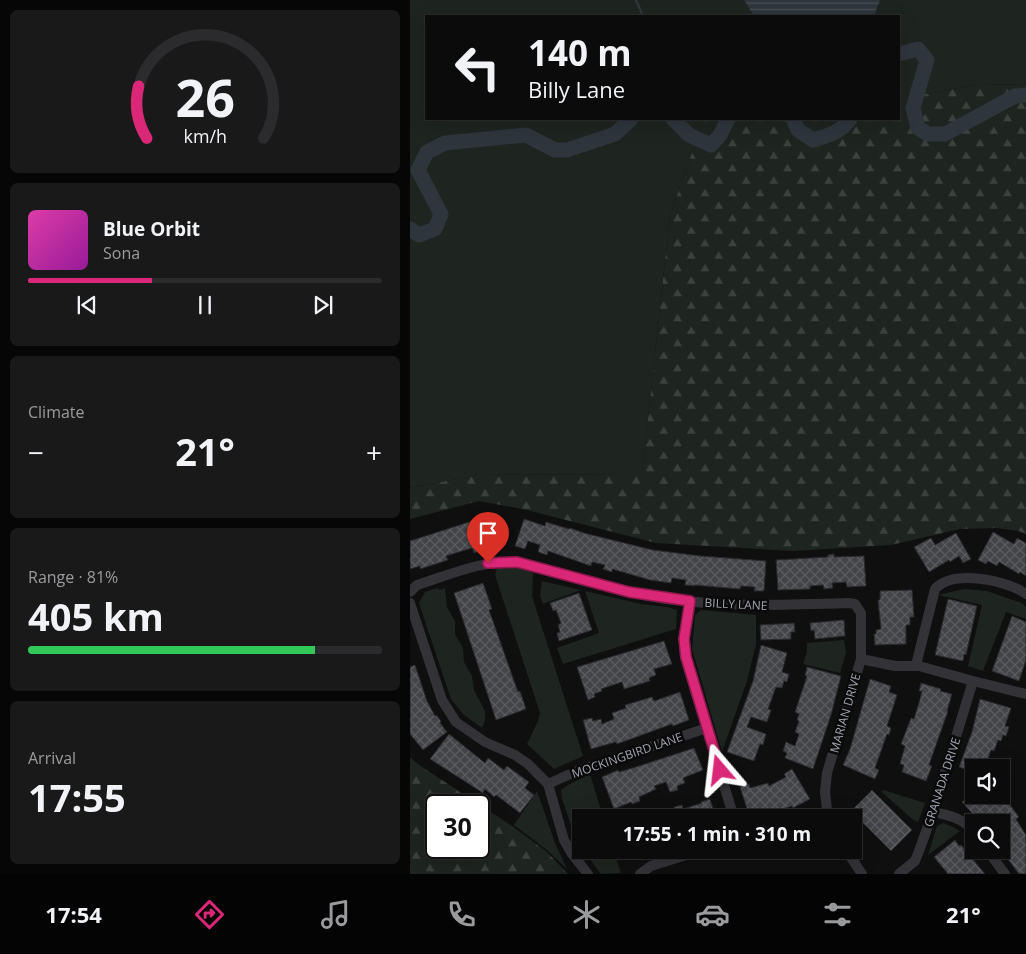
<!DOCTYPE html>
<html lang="en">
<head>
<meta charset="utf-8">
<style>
  body { margin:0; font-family:"Open Sans",sans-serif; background:#19191a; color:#f1f3f6; height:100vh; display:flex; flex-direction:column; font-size:19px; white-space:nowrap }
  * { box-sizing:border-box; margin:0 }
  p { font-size:16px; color:#9a9b9d }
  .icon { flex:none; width:28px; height:28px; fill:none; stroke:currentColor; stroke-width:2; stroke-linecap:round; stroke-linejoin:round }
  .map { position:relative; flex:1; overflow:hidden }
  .side { display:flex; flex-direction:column; gap:10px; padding:10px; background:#060607; width:410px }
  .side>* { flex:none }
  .banner { position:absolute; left:15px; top:15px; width:475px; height:105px; border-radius:0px; box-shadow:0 5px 20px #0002,0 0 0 1px #2b2b2d; background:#0b0b0c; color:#f1f3f6; overflow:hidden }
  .fabs { position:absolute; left:555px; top:759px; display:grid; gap:10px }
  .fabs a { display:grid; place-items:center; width:45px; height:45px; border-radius:0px; background:#0b0b0c; box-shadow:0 5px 20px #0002,0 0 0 1px #2b2b2d; font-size:25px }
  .speed { position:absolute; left:15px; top:794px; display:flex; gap:10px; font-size:25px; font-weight:700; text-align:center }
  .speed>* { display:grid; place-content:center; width:65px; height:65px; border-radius:50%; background:#0b0b0c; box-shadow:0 5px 20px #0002,0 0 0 1px #2b2b2d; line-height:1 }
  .speed .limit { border:2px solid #111; border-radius:8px; background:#fff; color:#111 }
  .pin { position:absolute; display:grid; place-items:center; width:42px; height:42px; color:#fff; margin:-51px -21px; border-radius:50% 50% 50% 0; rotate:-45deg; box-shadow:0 0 5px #0007 }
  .pin .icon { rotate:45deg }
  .me { position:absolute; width:55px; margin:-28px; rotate:343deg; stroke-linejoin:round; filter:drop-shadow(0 0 4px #0008) }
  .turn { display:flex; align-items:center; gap:18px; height:105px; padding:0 20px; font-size:22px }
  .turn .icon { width:65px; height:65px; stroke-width:2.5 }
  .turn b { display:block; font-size:35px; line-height:42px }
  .big { font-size:38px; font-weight:700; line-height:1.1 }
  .side .tile { flex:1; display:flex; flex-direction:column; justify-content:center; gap:8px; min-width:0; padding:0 18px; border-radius:8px; background:#19191a }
  .side .dial { align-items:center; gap:0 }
  .dial svg { height:130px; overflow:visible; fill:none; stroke:#2b2b2d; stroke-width:7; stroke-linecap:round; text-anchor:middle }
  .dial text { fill:#f1f3f6; stroke:none }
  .song { display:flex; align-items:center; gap:15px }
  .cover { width:60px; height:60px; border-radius:8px; background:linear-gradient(135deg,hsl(320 70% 55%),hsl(300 70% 35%)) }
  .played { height:5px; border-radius:2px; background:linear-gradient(90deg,#db2777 35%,#2b2b2d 35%) }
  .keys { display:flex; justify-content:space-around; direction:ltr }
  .heat { display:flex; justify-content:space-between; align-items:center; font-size:28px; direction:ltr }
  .charge { height:8px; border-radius:4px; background:linear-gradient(90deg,#34c759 81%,#2b2b2d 0) }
  .trip { position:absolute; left:162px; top:809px; width:290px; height:50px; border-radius:0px; background:#0b0b0c; box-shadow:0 5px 20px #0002,0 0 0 1px #2b2b2d; font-weight:700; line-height:50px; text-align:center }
  .tab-bar { display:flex; height:80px; justify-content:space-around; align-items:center; background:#040405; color:#9a9b9d }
  .tab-bar .icon { width:35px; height:35px }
  .tab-bar .current { color:#db2777 }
  .tab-bar b { font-size:22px; color:#f1f3f6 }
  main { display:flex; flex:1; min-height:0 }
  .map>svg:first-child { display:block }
  .green { fill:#1e241f }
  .forest { fill:url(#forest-firs); fill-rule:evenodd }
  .water { fill:url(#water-rules) }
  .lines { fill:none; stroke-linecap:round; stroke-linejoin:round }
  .stream { stroke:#2e353b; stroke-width:2.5 }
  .river { stroke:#2e353b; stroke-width:15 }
  .building { fill:url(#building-cross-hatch); stroke:#29292c }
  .street { stroke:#333337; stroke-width:10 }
  .route-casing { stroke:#8e194d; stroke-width:12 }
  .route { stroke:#db2777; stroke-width:9 }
  .labels { text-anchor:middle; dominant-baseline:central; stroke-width:5; stroke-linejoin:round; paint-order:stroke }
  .street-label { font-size:12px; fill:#a2a6b0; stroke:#0a0a0b }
</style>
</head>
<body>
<main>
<section class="side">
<div class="tile dial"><svg viewBox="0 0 100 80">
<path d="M14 69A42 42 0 1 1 86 69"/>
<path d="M14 69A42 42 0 0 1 9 37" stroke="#db2777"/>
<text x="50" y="56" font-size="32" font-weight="700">26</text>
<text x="50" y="72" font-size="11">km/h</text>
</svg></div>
<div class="tile">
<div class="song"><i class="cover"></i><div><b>Blue Orbit</b><p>Sona</p></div></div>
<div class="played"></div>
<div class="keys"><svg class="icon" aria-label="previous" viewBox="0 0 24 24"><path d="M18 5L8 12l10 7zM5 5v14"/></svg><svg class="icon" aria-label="pause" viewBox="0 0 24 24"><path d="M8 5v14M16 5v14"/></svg><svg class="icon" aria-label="next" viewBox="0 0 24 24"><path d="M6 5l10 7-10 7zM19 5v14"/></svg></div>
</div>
<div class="tile"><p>Climate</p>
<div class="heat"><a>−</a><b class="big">21°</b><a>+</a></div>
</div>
<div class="tile"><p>Range · 81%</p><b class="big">405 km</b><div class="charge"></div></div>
<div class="tile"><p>Arrival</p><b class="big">17:55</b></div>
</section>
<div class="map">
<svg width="616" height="874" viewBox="0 0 616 874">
  <defs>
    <pattern id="forest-firs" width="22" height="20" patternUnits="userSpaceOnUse" patternTransform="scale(1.25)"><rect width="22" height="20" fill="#1e241f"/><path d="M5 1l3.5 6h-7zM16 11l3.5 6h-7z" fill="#3c413d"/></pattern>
    <pattern id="water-rules" width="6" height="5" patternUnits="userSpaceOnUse" patternTransform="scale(1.25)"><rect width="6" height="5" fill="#2e353b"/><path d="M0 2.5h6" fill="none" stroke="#494f55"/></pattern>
    <pattern id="building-cross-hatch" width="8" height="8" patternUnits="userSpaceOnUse" patternTransform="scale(1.25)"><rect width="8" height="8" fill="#434448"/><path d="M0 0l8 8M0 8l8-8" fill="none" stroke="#5b5c60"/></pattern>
  </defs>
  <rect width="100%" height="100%" fill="#0f0f10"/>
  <!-- green -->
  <path class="green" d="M0,0h616v85l-48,-1 -50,10h-29v-78h-473v103h278l-34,96 -28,259 -164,1 -68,13z
    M92,565l27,4 4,5 -1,22 51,160 -29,13 -27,-25 11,-23 2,-8 -45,-138 2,-7z
    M132,581l99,23 26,3 10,3 -1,19 -113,35 -6,-16 42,-15 -14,-42 -4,-1 -38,14 -3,-8z
    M27,588l3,2 5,-2 2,19 8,14v13l8,14 1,14 8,14 2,14 11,21v9l-3,8 -19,-14 -12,-15 -32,-96 6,-11z
    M554,589l23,2 35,12 4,4v12l-20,-7 -23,59 -15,-5 14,-61 -44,-10z
    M291,610l55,5v29l-9,37 -25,71 -30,-103 3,-34z
    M434,640l2,13 -6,20 -37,-9 4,-12v-9z
    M180,774l13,43 -22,1v30l-4,-5 -15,-44 -1,-9 7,-5z
    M473,790l42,13 -7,19 -6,-3 -30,-27z
    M127,791l18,52 12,26 -19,-18 -34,-26z
    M533,823l10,4 7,4 -32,24 9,-29z
    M173,850h30l8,23 -20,1z"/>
  <!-- forest -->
  <path class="forest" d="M568,84l48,1v449l-8,-3 -21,-3 -37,1 -69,16 -99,6 -136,-8 -133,-34 -44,-8 -69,18v-31l68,-13 164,-1 28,-259 34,-96h195v-25h29z
    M0,757l9,8 93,61 35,26 21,22h-158zM26,805h43v43h-43z"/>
  <!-- water -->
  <path class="water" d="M334,0h136l-6,16h-120z"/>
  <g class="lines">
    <!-- stream -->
    <path class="stream" d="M226,0l7,16"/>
    <!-- river -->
    <path class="river" d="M489,54l19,-5 9,11 -14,48 5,20 10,6h17l70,-38 11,-1
      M263,119l16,16 22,10 9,-10 8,-16
      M383,119l5,11 15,10c15,-4 28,-8 37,-21
      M0,229l9,6 16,-6 6,-15 -23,-44 9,-18 18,-9 81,-8 29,15h12l48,-16 16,-15"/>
  </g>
  <!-- building -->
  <path class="building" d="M114,519l21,7 1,-4 23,7 1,-1 14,5 69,17 48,6 65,5 -2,30h-10l1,-4 -14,-1 -1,3 -46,-4v1l-9,-1 1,-5 -14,-2 -1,5 -21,-3 -38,-11v3l-9,-3 2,-4 -13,-3 -1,4 -43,-15 -1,4 -9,-3 2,-7 -12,-4 -3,8 -10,-3z
    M62,521l11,29 -9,3 -2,-5 -10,3 -16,5 2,4 -28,9v-3l-10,3v-28z
    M583,532l21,12 3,-6 9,5v33l-6,-4 -1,2 -20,-12 -2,4 -9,-5 -2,3 -8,-4z
    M546,533l15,26 -8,4 -4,-7 -9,6 -1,-2 -20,12 -15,-25 17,-9 4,7z
    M424,554v3l30,-1 2,30 -19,1 -1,-5 -14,1 1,5 -9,1 -1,-4 -13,1v3l-32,1 -2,-30 52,-3v-2z
    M73,583l9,26 -3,1 29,82 2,-1 6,18 -30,11 -42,-127z
    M502,590l2,27h-4v8h-4v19l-31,1 -1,-11h2v-4l5,-1 -3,-29h2v-9z
    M169,593l13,37 -33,11 -2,-8 3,-1 -2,-7 3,-2 -5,-13 -3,1 -3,-8z
    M538,599l29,7 -11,49 -2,-1 -1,7 -28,-6z
    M602,616l14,6v38l-7,21 -27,-10z
    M434,620l1,16 -30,3 -1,-9 -3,1 -1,-8z
    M384,623l1,9h-4v7l-30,1 -1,-15z
    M254,641l8,23 -18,5 2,6 -7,3 1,3 -26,8 -2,-7 -21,7 1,2 -8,3 1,3 -7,3 -11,-33z
    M351,645l26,8 -5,19 7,2 -2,8 -3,-1 -2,7 -6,-1 -8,22 3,1 -4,12 -16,-5 -4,10 19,7 -3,11 -3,-1 -6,17 -27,-9 26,-71z
    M5,665l12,36 8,15 1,-1 5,6 -1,2 7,9 -24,18 -13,-16v-67z
    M397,667l34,9 -10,39 -18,54 -28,-11 2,-5 -4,-2 3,-9 9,4 4,-12 -4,-2 4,-11 -2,-1 2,-6 -4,-2 12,-36h-2z
    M460,679l21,7 -2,6 8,3 -10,31 4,2 -2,7 -2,-1 -12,34 4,2 -4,9 -32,-14 7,-16z
    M511,683l20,6 -1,2 12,3 -5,17h1l-19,54 3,1 -6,15 -24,-9 2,-7 -4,-1 5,-18 -4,-2 10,-26 3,1 6,-20 2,-8h-3z
    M270,692l9,28 -16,6 -1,-2 -55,20 -1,-2 -25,7 -8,-29 9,-2 1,3 8,-2 1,5 12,-5 -2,-6 14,-5 -1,-3 27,-8 2,4z
    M570,699l31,9 -6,18 4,1 -3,9 -3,-1 -2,6 -3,-1 -4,11 -3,-1 -6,18h-11v4l-15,-5 13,-35z
    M39,734l36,29 3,-5 16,12 3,-4 22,16 -4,6 9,7 -14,18 -24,-18 -2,2 -9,-8 -2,4 -53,-34z
    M284,748l9,22 -20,8 2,5 -8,3 1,4 -8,2 -4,-10 -12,4 2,3 -17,8 1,4 -8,3 -1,-2 -17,7 -12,-32 16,-7 1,2 17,-5z
    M382,769l18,30 -17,9 -1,-2 -36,12h-6l-10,-31 9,-3 1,4 18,-5 1,3 17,-9 -2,-3z
    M462,790l40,40 -21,21 -40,-40z
    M561,795h19l5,6 8,-6 16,22 -3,2 10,16v39h-7l-12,-16 -2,2 -4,-6v-32h-21l-18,-20z
    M300,799l6,19h-39l-3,-11 8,-2 1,4 19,-6 -1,-1z
    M545,840l4,6 2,-1 24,29h-37l-14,-17z"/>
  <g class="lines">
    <!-- street -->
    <path class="street" d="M0,592l7,-7c32,-10 65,-25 100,-23 49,12 98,29 149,37 61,8 122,6 183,4l6,1 6,9v46l-34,114 -2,19 3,26
      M280,601l-6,38 1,18 49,161
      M0,603l32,97 14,22 29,20 30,13 13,9 20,20 16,56 8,14 16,20
      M451,659l34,7h24l54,15 53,13
      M506,665l19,-76c18,-20 72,-9 91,5
      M138,784l29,-13 130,-43
      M523,812c16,3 30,6 41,20
      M406,818l11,-3
      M436,850l16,24
      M577,850l18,24
      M230,874l11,-8 51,-16
      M489,874l16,-13 4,-10 14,-39 40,-131"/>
  </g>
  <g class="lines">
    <!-- route casing -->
    <g class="route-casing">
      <path id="route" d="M78,563l29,-1 112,30 61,9 -6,38 2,18 34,113"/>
    </g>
    <!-- route -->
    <use href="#route" class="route"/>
  </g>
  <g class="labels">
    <!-- street labels -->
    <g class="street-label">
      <text transform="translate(326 604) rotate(3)">BILLY LANE</text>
      <text transform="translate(435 713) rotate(-74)">MARIAN DRIVE</text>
      <text transform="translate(217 755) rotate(-19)">MOCKINGBIRD LANE</text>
      <text transform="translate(532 782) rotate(-72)">GRANADA DRIVE</text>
    </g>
  </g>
</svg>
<div class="fabs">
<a><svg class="icon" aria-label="sound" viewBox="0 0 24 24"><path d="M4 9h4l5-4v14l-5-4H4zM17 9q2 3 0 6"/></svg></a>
<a><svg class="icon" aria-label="search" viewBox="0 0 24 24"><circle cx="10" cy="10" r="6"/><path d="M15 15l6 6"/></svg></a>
</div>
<div class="speed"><div class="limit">30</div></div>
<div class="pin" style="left:78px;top:563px;background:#d93025"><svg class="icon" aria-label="arrive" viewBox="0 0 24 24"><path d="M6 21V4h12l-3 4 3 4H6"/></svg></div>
<svg class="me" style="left:310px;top:770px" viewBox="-20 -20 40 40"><path d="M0-17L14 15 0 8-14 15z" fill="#db2777" stroke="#fff" stroke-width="4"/></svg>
<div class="trip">17:55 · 1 min · 310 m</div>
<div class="banner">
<div class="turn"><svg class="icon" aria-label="left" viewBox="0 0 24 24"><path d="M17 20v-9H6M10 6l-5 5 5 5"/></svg><div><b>140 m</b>Billy Lane</div></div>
</div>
</div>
</main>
<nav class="tab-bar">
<b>17:54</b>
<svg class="icon current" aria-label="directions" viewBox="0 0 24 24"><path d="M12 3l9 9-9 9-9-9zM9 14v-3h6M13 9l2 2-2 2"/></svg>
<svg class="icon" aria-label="music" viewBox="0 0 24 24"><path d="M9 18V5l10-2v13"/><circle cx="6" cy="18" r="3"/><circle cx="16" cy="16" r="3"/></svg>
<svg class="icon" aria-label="phone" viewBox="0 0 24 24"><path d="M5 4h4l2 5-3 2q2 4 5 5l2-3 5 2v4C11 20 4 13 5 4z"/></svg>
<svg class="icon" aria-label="climate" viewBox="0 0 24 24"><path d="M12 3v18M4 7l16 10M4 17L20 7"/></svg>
<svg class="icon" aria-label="car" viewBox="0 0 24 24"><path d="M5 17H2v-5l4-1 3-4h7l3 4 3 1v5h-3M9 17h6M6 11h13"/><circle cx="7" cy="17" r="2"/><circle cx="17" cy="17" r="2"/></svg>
<svg class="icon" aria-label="filters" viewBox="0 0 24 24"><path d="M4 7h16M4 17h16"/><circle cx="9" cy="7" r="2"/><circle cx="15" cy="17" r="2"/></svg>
<b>21°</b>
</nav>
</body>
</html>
